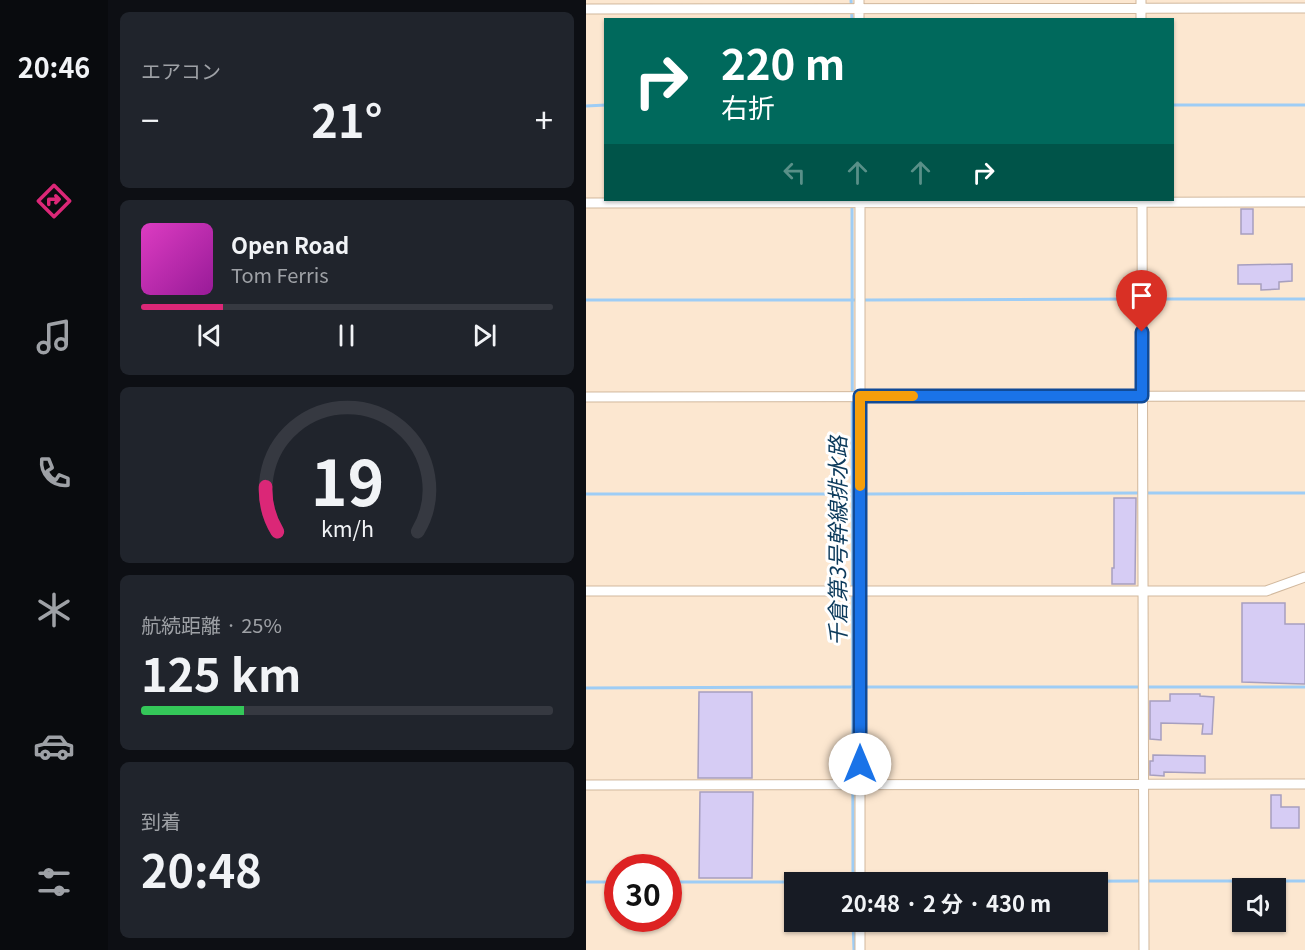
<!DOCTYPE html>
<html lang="ja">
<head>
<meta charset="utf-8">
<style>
  body { margin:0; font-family:Georgia,"Noto Sans JP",serif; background:#20242c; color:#f1f3f6; height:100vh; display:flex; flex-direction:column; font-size:22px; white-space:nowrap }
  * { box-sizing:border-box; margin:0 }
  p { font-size:20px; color:#9ea1a6 }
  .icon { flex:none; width:33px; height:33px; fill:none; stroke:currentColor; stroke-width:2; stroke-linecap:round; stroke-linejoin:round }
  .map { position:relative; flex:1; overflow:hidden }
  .sheet { display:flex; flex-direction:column; gap:12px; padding:12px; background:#0d0f14; width:478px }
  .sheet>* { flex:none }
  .banner { position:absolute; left:18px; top:18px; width:570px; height:183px; border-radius:0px; box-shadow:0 2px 4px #0004; background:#00695c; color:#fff; overflow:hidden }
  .fabs { position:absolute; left:646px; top:878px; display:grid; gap:12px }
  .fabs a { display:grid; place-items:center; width:54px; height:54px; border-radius:0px; background:#171b24; box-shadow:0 2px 4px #0004; font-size:30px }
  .speed { position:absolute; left:18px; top:854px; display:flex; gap:12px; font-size:30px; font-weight:700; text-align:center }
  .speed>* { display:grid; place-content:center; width:78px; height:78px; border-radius:50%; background:#171b24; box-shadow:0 2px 4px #0004; line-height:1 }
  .speed .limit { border:9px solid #d22; background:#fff; color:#111 }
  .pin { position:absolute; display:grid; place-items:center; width:51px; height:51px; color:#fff; margin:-62px -26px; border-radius:50% 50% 50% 0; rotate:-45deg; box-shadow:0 0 6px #0007 }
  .pin .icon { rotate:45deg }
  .me { position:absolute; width:66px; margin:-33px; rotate:0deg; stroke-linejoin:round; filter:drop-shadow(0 0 4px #0008) }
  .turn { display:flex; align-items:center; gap:21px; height:126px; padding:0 18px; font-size:27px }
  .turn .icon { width:78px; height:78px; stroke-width:2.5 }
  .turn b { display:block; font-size:42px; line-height:51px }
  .lanes { display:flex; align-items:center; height:57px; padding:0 18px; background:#0003; justify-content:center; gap:30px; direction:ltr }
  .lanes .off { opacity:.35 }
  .big { font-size:45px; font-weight:700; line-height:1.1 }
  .sheet .tile { flex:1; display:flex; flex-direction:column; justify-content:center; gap:9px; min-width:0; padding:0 21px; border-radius:9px; background:#20242c }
  .sheet .dial { align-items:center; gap:0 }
  .dial svg { height:156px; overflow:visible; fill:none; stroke:#363941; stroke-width:7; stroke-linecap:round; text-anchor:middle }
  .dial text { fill:#f1f3f6; stroke:none }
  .song { display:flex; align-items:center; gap:18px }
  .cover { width:72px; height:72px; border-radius:9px; background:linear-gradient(135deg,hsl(310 70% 55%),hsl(300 70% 35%)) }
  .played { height:6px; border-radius:3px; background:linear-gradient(90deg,#db2777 20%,#363941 20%) }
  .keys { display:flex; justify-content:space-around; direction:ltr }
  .heat { display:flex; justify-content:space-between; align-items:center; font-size:33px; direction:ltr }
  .charge { height:9px; border-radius:4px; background:linear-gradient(90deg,#34c759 25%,#363941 0) }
  .trip { position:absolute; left:198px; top:872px; width:324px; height:60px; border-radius:0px; background:#171b24; box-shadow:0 2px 4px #0004; font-weight:700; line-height:60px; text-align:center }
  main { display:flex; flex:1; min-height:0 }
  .menu { display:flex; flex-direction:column; width:108px; justify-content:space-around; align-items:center; background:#090b0e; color:#9ea1a6 }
  .menu .icon { width:42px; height:42px }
  .menu .selected { color:#db2777 }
  .menu b { font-size:27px; color:#f1f3f6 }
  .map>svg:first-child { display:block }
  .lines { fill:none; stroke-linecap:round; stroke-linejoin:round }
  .stream { stroke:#9ecdf5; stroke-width:3 }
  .building { fill:#d6ccf4; stroke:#a79fbf; stroke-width:1.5 }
  .minor-casing { stroke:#d1b89d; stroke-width:11 }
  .minor { stroke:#fff; stroke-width:9 }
  .route-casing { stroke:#114b97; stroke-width:15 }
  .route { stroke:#1a73e8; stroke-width:10 }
  .slow { stroke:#f59e0b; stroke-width:10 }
  .labels { text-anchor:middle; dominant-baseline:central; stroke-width:6; stroke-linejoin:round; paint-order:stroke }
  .water-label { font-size:22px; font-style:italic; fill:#0c3a5b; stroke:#fff }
</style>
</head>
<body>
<main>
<nav class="menu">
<b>20:46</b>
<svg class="icon selected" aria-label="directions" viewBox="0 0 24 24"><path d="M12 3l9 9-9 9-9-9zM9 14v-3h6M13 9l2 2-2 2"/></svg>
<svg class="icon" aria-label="music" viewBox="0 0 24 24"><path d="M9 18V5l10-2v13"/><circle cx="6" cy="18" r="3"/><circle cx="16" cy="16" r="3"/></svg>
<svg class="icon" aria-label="phone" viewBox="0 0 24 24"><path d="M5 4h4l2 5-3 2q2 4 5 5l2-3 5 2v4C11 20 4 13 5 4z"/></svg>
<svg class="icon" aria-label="climate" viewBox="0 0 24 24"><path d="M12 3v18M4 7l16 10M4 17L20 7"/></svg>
<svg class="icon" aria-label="car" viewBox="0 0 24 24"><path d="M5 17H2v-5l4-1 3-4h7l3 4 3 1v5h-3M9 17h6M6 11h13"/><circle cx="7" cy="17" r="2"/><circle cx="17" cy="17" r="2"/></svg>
<svg class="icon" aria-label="filters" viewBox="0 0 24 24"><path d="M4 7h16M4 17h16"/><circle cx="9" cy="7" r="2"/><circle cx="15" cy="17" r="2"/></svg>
</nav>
<section class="sheet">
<div class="tile"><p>エアコン</p>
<div class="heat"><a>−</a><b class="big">21°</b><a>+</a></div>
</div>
<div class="tile">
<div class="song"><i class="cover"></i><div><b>Open Road</b><p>Tom Ferris</p></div></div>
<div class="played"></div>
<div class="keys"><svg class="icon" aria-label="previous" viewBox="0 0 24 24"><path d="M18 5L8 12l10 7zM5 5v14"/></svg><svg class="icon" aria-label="pause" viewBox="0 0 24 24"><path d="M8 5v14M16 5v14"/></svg><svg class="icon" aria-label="next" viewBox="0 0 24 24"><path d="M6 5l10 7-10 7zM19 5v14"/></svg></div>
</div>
<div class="tile dial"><svg viewBox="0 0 100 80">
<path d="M14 69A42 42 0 1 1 86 69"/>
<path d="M14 69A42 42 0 0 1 8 46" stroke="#db2777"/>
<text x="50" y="56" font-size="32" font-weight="700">19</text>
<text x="50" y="72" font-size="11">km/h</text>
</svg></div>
<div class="tile"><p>航続距離 · 25%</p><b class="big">125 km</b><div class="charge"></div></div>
<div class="tile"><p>到着</p><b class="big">20:48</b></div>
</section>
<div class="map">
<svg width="719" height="950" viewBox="0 0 719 950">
  <rect width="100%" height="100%" fill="#fce7d0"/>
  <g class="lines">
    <!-- stream -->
    <path class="stream" d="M265,0l1,20
      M586,105h133
      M0,106l20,-1
      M266,206l1,676
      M559,299h160
      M0,300h269
      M279,300l272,-1
      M560,493h159
      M0,494h269
      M278,494l274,-1
      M279,687h274
      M560,687h159
      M0,688l269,-1
      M561,881h158
      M0,882h32
      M82,882h185
      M280,882l272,-1
      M267,921l1,29"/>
  </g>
  <!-- building -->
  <path class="building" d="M655,209h12v25h-12z
    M706,264v17l-13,1v7l-18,1v-6h-23v-19z
    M528,498h22l-1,86h-23v-16h2z
    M656,603h43v21h20v60l-63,-2z
    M113,692h53v86h-54z
    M584,694h30v2l14,1 -2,37h-10l1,-10 -42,-1v17l-11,-1v-38h20z
    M567,755l52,1v17l-41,-1v4l-14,-1v-14h3z
    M114,792h53l-1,86h-53z
    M685,795h10v12h18v21h-28z"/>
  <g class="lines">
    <!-- minor casing -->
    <g class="minor-casing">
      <path id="minor" d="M273,0v20
        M555,0v20
        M0,9l719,-1
        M274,200v682
        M556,200l2,750
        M0,203l719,-1
        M0,397l719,-1
        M0,591h680l39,-14
        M0,785l719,-1
        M274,921v29"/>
    </g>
    <!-- minor -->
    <use href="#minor" class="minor"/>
  </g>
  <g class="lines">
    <!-- route casing -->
    <g class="route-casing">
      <path id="route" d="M274,764v-368h282v-64"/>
    </g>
    <!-- route -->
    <use href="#route" class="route"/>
    <!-- slow -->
    <path class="slow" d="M274,486v-90h53"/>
  </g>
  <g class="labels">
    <!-- water labels -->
    <g class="water-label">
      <text transform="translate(250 541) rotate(-90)">千倉第3号幹線排水路</text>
    </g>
  </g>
</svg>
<div class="fabs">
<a><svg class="icon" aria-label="sound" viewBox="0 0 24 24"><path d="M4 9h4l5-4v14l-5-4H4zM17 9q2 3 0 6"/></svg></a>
</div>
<div class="speed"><div class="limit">30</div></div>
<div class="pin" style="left:556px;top:332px;background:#d93025"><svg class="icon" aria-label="arrive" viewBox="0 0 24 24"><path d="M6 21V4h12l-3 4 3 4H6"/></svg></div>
<svg class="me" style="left:274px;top:764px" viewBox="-20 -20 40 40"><circle r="19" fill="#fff"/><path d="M0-13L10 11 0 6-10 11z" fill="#1a73e8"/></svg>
<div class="trip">20:48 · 2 分 · 430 m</div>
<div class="banner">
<div class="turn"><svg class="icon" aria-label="right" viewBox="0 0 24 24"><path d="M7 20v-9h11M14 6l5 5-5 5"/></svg><div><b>220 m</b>右折</div></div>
<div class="lanes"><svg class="icon off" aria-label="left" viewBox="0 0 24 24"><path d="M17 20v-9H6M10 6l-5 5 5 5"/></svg><svg class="icon off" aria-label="ahead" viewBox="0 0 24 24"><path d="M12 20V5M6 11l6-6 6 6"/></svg><svg class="icon off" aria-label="ahead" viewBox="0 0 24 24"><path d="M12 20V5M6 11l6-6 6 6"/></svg><svg class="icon" aria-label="right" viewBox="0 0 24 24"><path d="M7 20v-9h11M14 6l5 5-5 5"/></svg></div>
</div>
</div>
</main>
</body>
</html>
